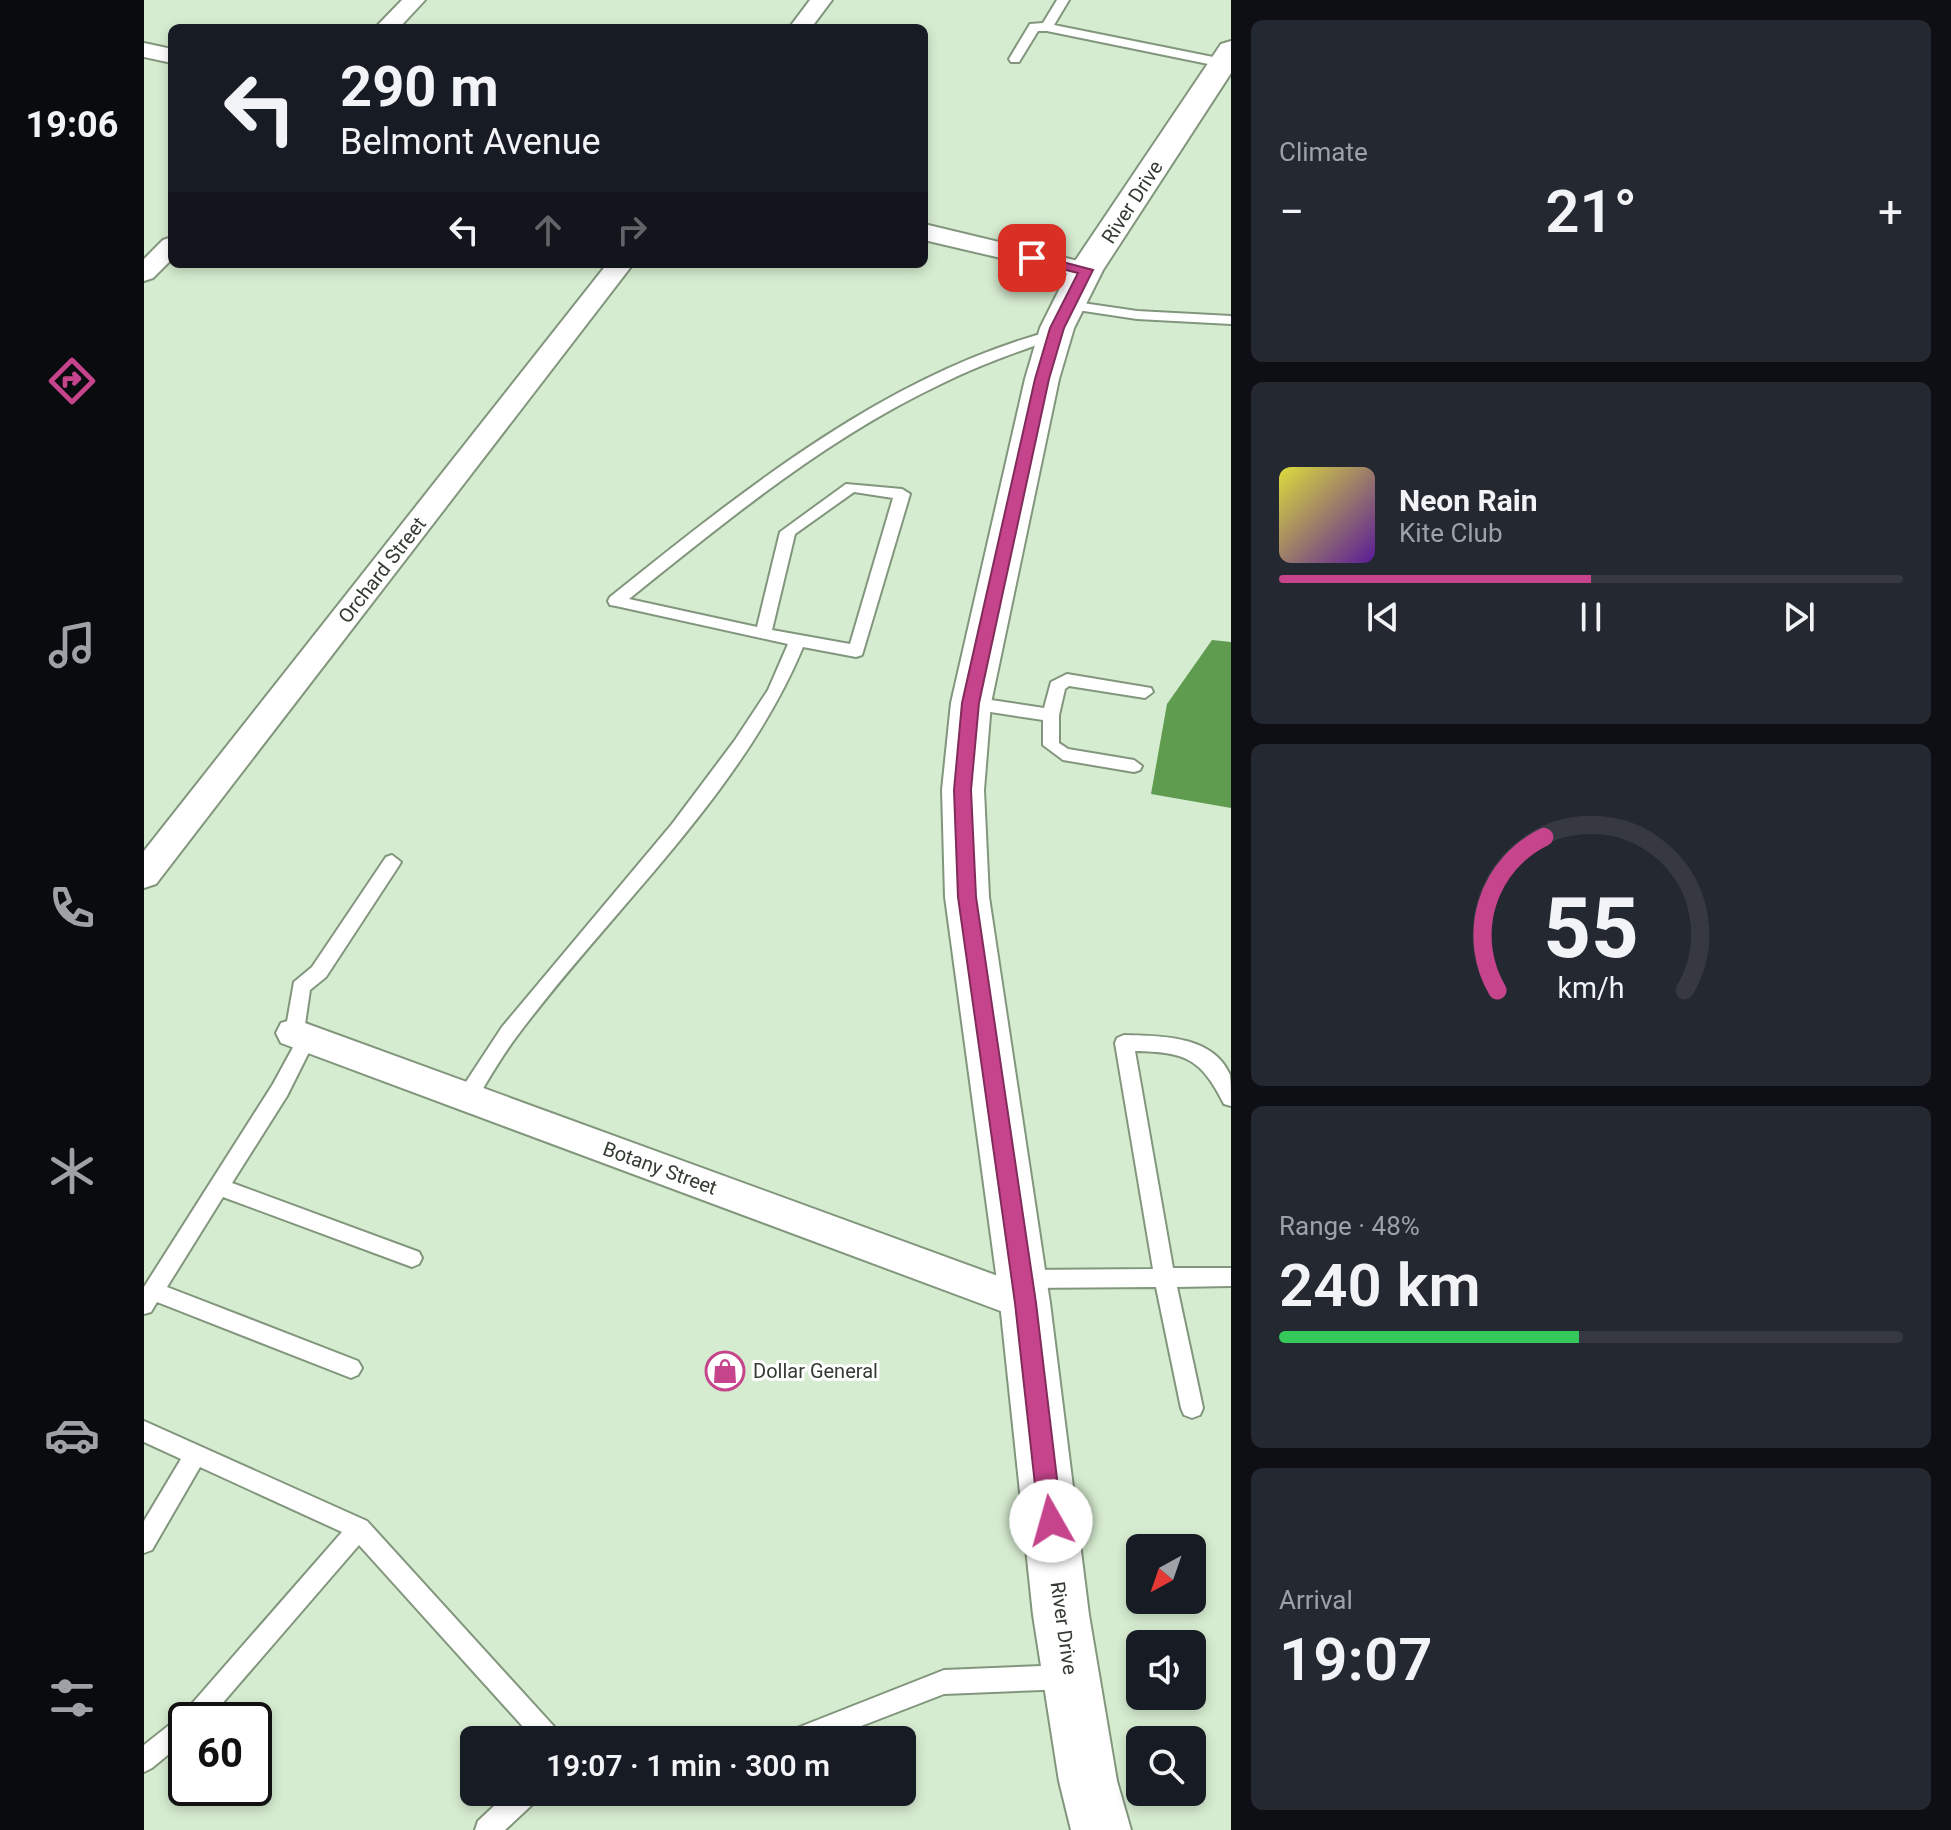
<!DOCTYPE html>
<html lang="en">
<head>
<meta charset="utf-8">
<style>
  body { margin:0; font-family:Roboto,sans-serif; background:#242831; color:#f1f3f6; height:100vh; display:flex; flex-direction:column; font-size:30px; white-space:nowrap }
  * { box-sizing:border-box; margin:0 }
  p { font-size:26px; color:#9ea1a6 }
  .icon { flex:none; width:44px; height:44px; fill:none; stroke:currentColor; stroke-width:2; stroke-linecap:round; stroke-linejoin:round }
  .map { position:relative; flex:1; overflow:hidden }
  .side { display:flex; flex-direction:column; gap:20px; padding:20px; background:#0d0f14; width:720px }
  .side>* { flex:none }
  .top-card { position:absolute; left:24px; top:24px; width:760px; height:244px; border-radius:12px; box-shadow:0 4px 12px #0003; background:#171b24; color:#f1f3f6; overflow:hidden }
  .needle { width:52px; rotate:220deg }
  .tools { position:absolute; left:982px; top:1534px; display:grid; gap:16px }
  .tools a { display:grid; place-items:center; width:80px; height:80px; border-radius:12px; background:#171b24; box-shadow:0 4px 12px #0003; font-size:40px }
  .speed { position:absolute; left:24px; top:1702px; display:flex; gap:16px; font-size:40px; font-weight:700; text-align:center }
  .speed>* { display:grid; place-content:center; width:104px; height:104px; border-radius:50%; background:#171b24; box-shadow:0 4px 12px #0003; line-height:1 }
  .speed .limit { border:4px solid #111; border-radius:12px; background:#fff; color:#111 }
  .pin { position:absolute; display:grid; place-items:center; width:68px; height:68px; color:#fff; margin:-34px; border-radius:16px; box-shadow:0 4px 12px #0006 }
  .me { position:absolute; width:88px; margin:-44px; rotate:353deg; stroke-linejoin:round; filter:drop-shadow(0 0 6px #0008) }
  .turn { display:flex; align-items:center; gap:28px; height:168px; padding:0 40px; font-size:36px }
  .turn .icon { width:104px; height:104px; stroke-width:2.5 }
  .turn b { display:block; font-size:56px; line-height:68px }
  .lanes { display:flex; align-items:center; height:76px; padding:0 40px; background:#0003; justify-content:center; gap:40px; direction:ltr }
  .lanes .off { opacity:.35 }
  .big { font-size:60px; font-weight:600; line-height:1.1 }
  .side .tile { flex:1; display:flex; flex-direction:column; justify-content:center; gap:12px; min-width:0; padding:0 28px; border-radius:12px; background:#242831 }
  .side .dial { align-items:center; gap:0 }
  .dial svg { height:208px; overflow:visible; fill:none; stroke:#363941; stroke-width:7; stroke-linecap:round; text-anchor:middle }
  .dial text { fill:#f1f3f6; stroke:none }
  .song { display:flex; align-items:center; gap:24px }
  .cover { width:96px; height:96px; border-radius:12px; background:linear-gradient(135deg,hsl(60 70% 55%),hsl(270 70% 35%)) }
  .played { height:8px; border-radius:4px; background:linear-gradient(90deg,#c6448c 50%,#363941 50%) }
  .keys { display:flex; justify-content:space-around; direction:ltr }
  .heat { display:flex; justify-content:space-between; align-items:center; font-size:44px; direction:ltr }
  .charge { height:12px; border-radius:6px; background:linear-gradient(90deg,#34c759 48%,#363941 0) }
  .trip { position:absolute; left:316px; top:1726px; width:456px; height:80px; border-radius:12px; background:#171b24; box-shadow:0 4px 12px #0003; font-weight:600; line-height:80px; text-align:center }
  main { display:flex; flex:1; min-height:0 }
  .tab-bar { display:flex; flex-direction:column; width:144px; justify-content:space-around; align-items:center; background:#090b0e; color:#9ea1a6 }
  .tab-bar .icon { width:56px; height:56px }
  .tab-bar .selected { color:#c6448c }
  .tab-bar b { font-size:36px; color:#f1f3f6 }
  .map>svg:first-child { display:block }
  .water { fill:#5f9c50 }
  .lines { fill:none; stroke-linecap:round; stroke-linejoin:round }
  .lane-casing { stroke:#82967d; stroke-width:4 }
  .street-casing { stroke:#82967d; stroke-width:4 }
  .primary-casing { stroke:#82967d; stroke-width:4 }
  .lane { fill:#fff; fill-rule:evenodd }
  .street { fill:#fff; fill-rule:evenodd }
  .primary { fill:#fff; fill-rule:evenodd }
  .route { fill:#c6448c; stroke:#812c5b; stroke-width:2 }
  .labels { text-anchor:middle; dominant-baseline:central; stroke-width:6; stroke-linejoin:round; paint-order:stroke }
  .street-label { font-size:20px; fill:#333c31; stroke:#fff }
  .poi-label { font-size:20px; fill:#333c31; stroke:#fff; text-anchor:start }
</style>
</head>
<body>
<main>
<nav class="tab-bar">
<b>19:06</b>
<svg class="icon selected" aria-label="directions" viewBox="0 0 24 24"><path d="M12 3l9 9-9 9-9-9zM9 14v-3h6M13 9l2 2-2 2"/></svg>
<svg class="icon" aria-label="music" viewBox="0 0 24 24"><path d="M9 18V5l10-2v13"/><circle cx="6" cy="18" r="3"/><circle cx="16" cy="16" r="3"/></svg>
<svg class="icon" aria-label="phone" viewBox="0 0 24 24"><path d="M5 4h4l2 5-3 2q2 4 5 5l2-3 5 2v4C11 20 4 13 5 4z"/></svg>
<svg class="icon" aria-label="climate" viewBox="0 0 24 24"><path d="M12 3v18M4 7l16 10M4 17L20 7"/></svg>
<svg class="icon" aria-label="car" viewBox="0 0 24 24"><path d="M5 17H2v-5l4-1 3-4h7l3 4 3 1v5h-3M9 17h6M6 11h13"/><circle cx="7" cy="17" r="2"/><circle cx="17" cy="17" r="2"/></svg>
<svg class="icon" aria-label="filters" viewBox="0 0 24 24"><path d="M4 7h16M4 17h16"/><circle cx="9" cy="7" r="2"/><circle cx="15" cy="17" r="2"/></svg>
</nav>
<div class="map">
<svg width="1087" height="1830" viewBox="0 0 1087 1830">
  <rect width="100%" height="100%" fill="#d6ecd0"/>
  <!-- water -->
  <path class="water" d="M1068,640l19,2v166l-80,-14 16,-90z"/>
  <g class="lines">
    <!-- lane casing -->
    <g class="lane-casing">
      <path id="lane" d="M913,0h12l-15,25 169,34 6,4 -6,4 -176,-36h-9l-19,31h-8l-2,-3 21,-35 13,-1z
        M925,301l68,10 94,5v8l-94,-5 -73,-11v-6z
        M911,330l5,1v6c-41,14 -81,28 -119,47 -114,54 -214,136 -312,215l128,28 23,-95 66,-48 56,5 8,5 -48,161 -6,2 -53,-10c-61,147 -192,263 -286,389 -16,21 -29,45 -43,67l-7,2 -7,-2 -3,-6 3,-6 42,-64 170,-203 63,-84 33,-50 20,-46 -172,-38 -6,-1 -2,-4 2,-4c134,-107 276,-223 445,-267zM710,492l39,6 -43,146 -78,-14 23,-96z
        M923,674l84,14 2,4 -8,6 -76,-12 -4,3 -6,26v28l9,6 66,11 8,6 -2,4 -6,2 -71,-12 -20,-15v-25l-72,-11 -8,-6 8,-6 73,11 7,-26z
        M248,855l9,7 -3,5 -72,110 -16,13 -6,41 10,2 2,5 -29,58 -55,87 187,69 3,6 -3,6 -7,3 -189,-70 -56,90 191,74 4,7 -4,7 -7,3 -194,-76 -6,10 -7,2v-27l129,-203 24,-44 -10,-2 -2,-5 9,-51 18,-15 74,-110z
        M980,1035c36,1 89,0 106,40 1,8 1,22 1,31l-7,-2c-23,-46 -39,-52 -89,-53l38,217h58v18l-54,1 26,121 -3,7 -8,3 -8,-3 -3,-7 -25,-121 -134,1 -7,-3 -3,-6 3,-6 7,-3 131,-1 -38,-226 2,-5z
        M0,1421l223,100 192,211 4,8h-28l-176,-195 -151,175h-22v20l-34,28 -8,4v-27l38,-30 160,-183 -142,-65 -48,83 -8,3v-32l37,-62 -37,-17z
        M924,1665l8,4 4,8 -4,8 -8,4 -124,5 -119,46h-30l-2,-4 4,-8 147,-58z
        M365,1792h30l-3,9 -31,29h-30l3,-9z"/>
    </g>
    <!-- street casing -->
    <g class="street-casing">
      <path id="street" d="M258,0h23l-26,28h-24z
        M666,0h22l-21,28h-22z
        M0,43l28,6v14l-28,-6z
        M780,224l171,41 4,5 -4,5 -9,3 -162,-38z
        M28,237v22l-19,19 -9,3v-22l19,-19z
        M463,264h26l-477,620 -12,4v-37z
        M150,1019l745,272 6,12 -6,12 -14,5 -744,-277 -5,-10 5,-10z"/>
    </g>
    <!-- primary casing -->
    <g class="primary-casing">
      <path id="primary" d="M1087,41v32l-128,197 -29,58 -15,51 -68,324 -7,87 5,107 61,406 39,312 28,166 14,49h-60l-12,-49 -26,-166 -33,-312 -55,-406 -3,-107 9,-87 74,-324 15,-51 29,-58 152,-226z"/>
    </g>
    <!-- lane -->
    <use href="#lane" class="lane"/>
    <!-- street -->
    <use href="#street" class="street"/>
    <!-- primary -->
    <use href="#primary" class="primary"/>
  </g>
  <!-- route -->
  <path class="route" d="M888,254l61,16 -29,58 -15,51 -70,324 -8,87 5,107 60,406 26,218 -3,8 -8,3 -8,-3 -4,-8 -24,-218 -57,-406 -4,-107 8,-87 73,-324 15,-51 28,-55 -51,-13 -2,-2z"/>
  <!-- icons -->
  <defs>
    <g id="shop-ring" transform="scale(2)"><circle r="9.5" fill="#fff" stroke="#c6448c" stroke-width="1.5"/><path d="M-5-2.5h2.3a2.7 3.5 0 0 1 5.4 0H5L5.5 6h-11ZM-1.5-2.5h3a1.5 2.3 0 0 0-3 0Z" fill="#c6448c"/></g>
  </defs>
  <g fill-rule="evenodd">
    <use href="#shop-ring" x="581" y="1371"/>
  </g>
  <g class="labels">
    <!-- street labels -->
    <g class="street-label">
      <text transform="translate(988 202) rotate(-57)">River Drive</text>
      <text transform="translate(238 570) rotate(-52)">Orchard Street</text>
      <text transform="translate(516 1168) rotate(20)">Botany Street</text>
      <text transform="translate(920 1628) rotate(82)">River Drive</text>
    </g>
    <!-- poi labels -->
    <g class="poi-label">
      <text x="609" y="1371">Dollar General</text>
    </g>
  </g>
</svg>
<div class="tools">
<a><svg class="needle" viewBox="-14 -14 28 28"><path d="M0-13l5 13h-10z" fill="#e53935"/><path d="M0 13l5-13h-10z" fill="#9ea1a6"/></svg></a>
<a><svg class="icon" aria-label="sound" viewBox="0 0 24 24"><path d="M4 9h4l5-4v14l-5-4H4zM17 9q2 3 0 6"/></svg></a>
<a><svg class="icon" aria-label="search" viewBox="0 0 24 24"><circle cx="10" cy="10" r="6"/><path d="M15 15l6 6"/></svg></a>
</div>
<div class="speed"><div class="limit">60</div></div>
<div class="pin" style="left:888px;top:258px;background:#d93025"><svg class="icon" aria-label="arrive" viewBox="0 0 24 24"><path d="M6 21V4h12l-3 4 3 4H6"/></svg></div>
<svg class="me" style="left:907px;top:1521px" viewBox="-20 -20 40 40"><circle r="19" fill="#fff"/><path d="M0-13L10 11 0 6-10 11z" fill="#c6448c"/></svg>
<div class="trip">19:07 · 1 min · 300 m</div>
<div class="top-card">
<div class="turn"><svg class="icon" aria-label="left" viewBox="0 0 24 24"><path d="M17 20v-9H6M10 6l-5 5 5 5"/></svg><div><b>290 m</b>Belmont Avenue</div></div>
<div class="lanes"><svg class="icon" aria-label="left" viewBox="0 0 24 24"><path d="M17 20v-9H6M10 6l-5 5 5 5"/></svg><svg class="icon off" aria-label="ahead" viewBox="0 0 24 24"><path d="M12 20V5M6 11l6-6 6 6"/></svg><svg class="icon off" aria-label="right" viewBox="0 0 24 24"><path d="M7 20v-9h11M14 6l5 5-5 5"/></svg></div>
</div>
</div>
<section class="side">
<div class="tile"><p>Climate</p>
<div class="heat"><a>−</a><b class="big">21°</b><a>+</a></div>
</div>
<div class="tile">
<div class="song"><i class="cover"></i><div><b>Neon Rain</b><p>Kite Club</p></div></div>
<div class="played"></div>
<div class="keys"><svg class="icon" aria-label="previous" viewBox="0 0 24 24"><path d="M18 5L8 12l10 7zM5 5v14"/></svg><svg class="icon" aria-label="pause" viewBox="0 0 24 24"><path d="M8 5v14M16 5v14"/></svg><svg class="icon" aria-label="next" viewBox="0 0 24 24"><path d="M6 5l10 7-10 7zM19 5v14"/></svg></div>
</div>
<div class="tile dial"><svg viewBox="0 0 100 80">
<path d="M14 69A42 42 0 1 1 86 69"/>
<path d="M14 69A42 42 0 0 1 32 10" stroke="#c6448c"/>
<text x="50" y="56" font-size="32" font-weight="700">55</text>
<text x="50" y="72" font-size="11">km/h</text>
</svg></div>
<div class="tile"><p>Range · 48%</p><b class="big">240 km</b><div class="charge"></div></div>
<div class="tile"><p>Arrival</p><b class="big">19:07</b></div>
</section>
</main>
</body>
</html>
